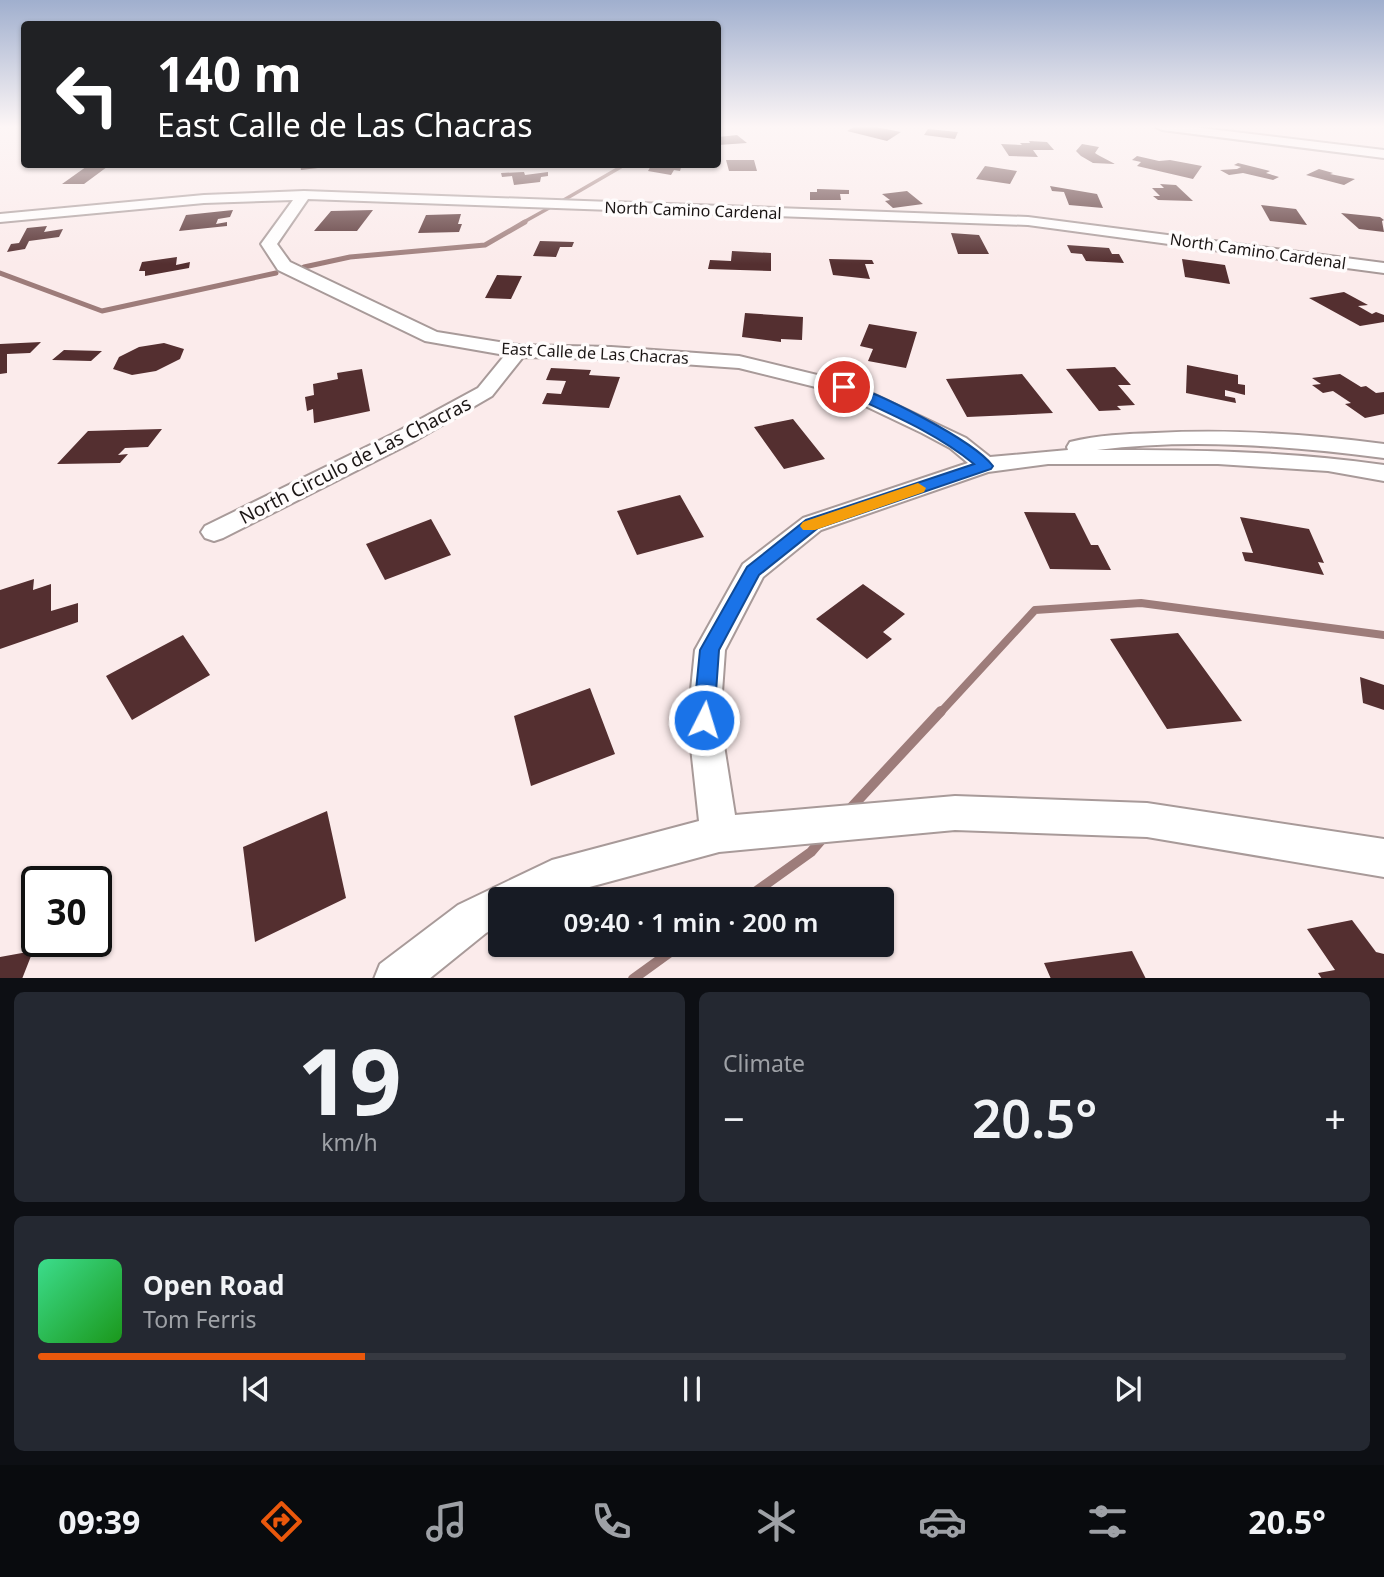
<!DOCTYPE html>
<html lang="en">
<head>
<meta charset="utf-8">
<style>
  body { margin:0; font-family:"Noto Sans",sans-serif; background:#242831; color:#f1f3f6; height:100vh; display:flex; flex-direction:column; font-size:26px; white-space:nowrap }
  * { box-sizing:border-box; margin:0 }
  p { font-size:23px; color:#9ea1a6 }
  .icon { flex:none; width:38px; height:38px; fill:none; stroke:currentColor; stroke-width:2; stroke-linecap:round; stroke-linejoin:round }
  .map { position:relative; height:978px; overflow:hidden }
  .panel { display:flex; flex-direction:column; gap:14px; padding:14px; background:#0d0f14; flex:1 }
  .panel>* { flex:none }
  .hud { position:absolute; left:21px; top:21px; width:700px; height:147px; border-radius:7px; box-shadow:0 2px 5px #0004; background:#202124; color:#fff; overflow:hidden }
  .speed { position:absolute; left:21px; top:866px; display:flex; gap:14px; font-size:35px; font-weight:700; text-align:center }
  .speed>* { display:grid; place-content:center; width:91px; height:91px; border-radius:50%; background:#171b24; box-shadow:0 2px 5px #0004; line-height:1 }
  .speed .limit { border:4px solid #111; border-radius:10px; background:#fff; color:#111 }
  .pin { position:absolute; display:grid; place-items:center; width:60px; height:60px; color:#fff; margin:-30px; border:4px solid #fff; border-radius:50%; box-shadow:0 2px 7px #0007 }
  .me { position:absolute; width:77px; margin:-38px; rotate:5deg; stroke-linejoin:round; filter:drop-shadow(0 0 5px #0008) }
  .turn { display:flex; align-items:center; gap:24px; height:147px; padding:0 21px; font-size:32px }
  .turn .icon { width:91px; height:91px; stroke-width:2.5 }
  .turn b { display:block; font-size:49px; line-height:60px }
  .big { font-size:52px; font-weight:600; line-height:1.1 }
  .panel .tile { flex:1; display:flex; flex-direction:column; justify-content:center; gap:10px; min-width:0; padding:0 24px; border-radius:10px; background:#242831 }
  .panel .dial { align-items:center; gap:0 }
  .dial b { font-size:91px; line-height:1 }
  .song { display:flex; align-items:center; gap:21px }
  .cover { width:84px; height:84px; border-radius:10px; background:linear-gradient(135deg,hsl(150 70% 55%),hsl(120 70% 35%)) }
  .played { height:7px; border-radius:4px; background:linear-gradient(90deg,#ea580c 25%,#363941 25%) }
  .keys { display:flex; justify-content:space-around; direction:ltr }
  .heat { display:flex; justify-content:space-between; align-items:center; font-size:38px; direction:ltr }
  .panel .tiles { flex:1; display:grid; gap:14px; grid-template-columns:1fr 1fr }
  .tile:last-child { grid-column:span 2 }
  .trip { position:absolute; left:488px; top:887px; width:406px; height:70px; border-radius:7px; background:#171b24; box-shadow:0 2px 5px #0004; font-weight:600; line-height:70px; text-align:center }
  .tab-bar { display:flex; height:112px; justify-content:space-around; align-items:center; background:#090b0e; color:#9ea1a6 }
  .tab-bar .icon { width:49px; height:49px }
  .tab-bar .active { color:#ea580c }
  .tab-bar b { font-size:32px; color:#f1f3f6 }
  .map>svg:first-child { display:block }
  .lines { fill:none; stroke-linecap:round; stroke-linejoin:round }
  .stream-far3 { stroke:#9d7c7a; stroke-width:3.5 }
  .stream-far2 { stroke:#9d7c7a; stroke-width:5 }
  .stream-far1 { stroke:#9d7c7a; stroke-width:8 }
  .stream { stroke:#9d7c7a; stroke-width:10 }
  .building { fill:#542f30 }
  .street-casing { stroke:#a89a99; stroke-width:4 }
  .street { fill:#fff; fill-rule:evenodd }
  .route { fill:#1a73e8; stroke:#114b97; stroke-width:2 }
  .slow { fill:#f59e0b }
  .labels { text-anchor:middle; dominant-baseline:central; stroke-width:7; stroke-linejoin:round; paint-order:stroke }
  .far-street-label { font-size:16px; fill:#1b1615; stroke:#fffcfc }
  .street-label { font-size:19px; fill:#1b1615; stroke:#fffcfc }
</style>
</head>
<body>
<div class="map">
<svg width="1384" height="979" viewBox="0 0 1384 979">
  <rect width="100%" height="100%" fill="#fbebeb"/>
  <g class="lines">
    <!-- stream-far3 -->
    <path class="stream-far3" d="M562,201l64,-37
      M522,223l27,-15"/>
    <!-- stream-far2 -->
    <path class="stream-far2" d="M304,267l46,-10 135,-12 40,-23
      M0,273l102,38 174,-38"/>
    <!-- stream-far1 -->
    <path class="stream-far1" d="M940,713l95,-103 106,-7 243,32"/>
    <!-- stream -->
    <path class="stream" d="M848,811l93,-100
      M744,900l67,-48 12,-14
      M633,979l47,-34"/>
  </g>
  <!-- building -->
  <path class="building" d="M854,127h22l25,5 -14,9 -40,-10z
    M928,129l30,3 -3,7 -31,-4z
    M737,135l10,8 -29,2v-8z
    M1029,141l18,1 7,8h-21l5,7 -29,-1 -8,-12 21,1 -2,-2h10z
    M1082,144l17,3 -4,6 3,2 17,9 -22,-1 -12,-7 -5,-5z
    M1137,156l22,5 11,-1 32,6 -9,13 -56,-13 4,-4 -9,-2z
    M726,160h28l3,11h-28z
    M1238,163l32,8 -4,2 13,4 -6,3 -30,-7 -14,2 -9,-5 17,-1 4,-2 -7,-2z
    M90,164h21l-27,20h-22z
    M300,164h35v2l-34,4z
    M652,164l9,1 21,-1 -2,7 -6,-1 -3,5 -23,-4z
    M985,166l32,5 -7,13 -34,-5z
    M1319,169l14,4 -3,1 25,5 -11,6 -38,-10z
    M524,172l1,3 23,-3v4l-7,1 -1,5 -26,3 -2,-9 -10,1 -1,-4z
    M1160,184l16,1 17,16 -35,-1 -5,-4h7l-8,-8h12z
    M1050,186l47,8 6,14 -34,-3 -5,-13 -12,-1z
    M817,189l32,1v4h-9l1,6h-31v-8h7z
    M907,191l16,13 -30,4 -8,-7 5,-1 -8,-6z
    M1261,205l35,4 11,16 -37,-4z
    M233,210l-3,7 -12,2 -2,5 11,-2v4l-48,5 7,-16z
    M373,210l-16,21h-43l17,-20z
    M1341,213l39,4 4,3 -2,1 2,11 -25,-3z
    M461,214l-3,10h4l-3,8 -41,1 8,-18z
    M47,226l-3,6 19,-3 -4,8 -30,4 -4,8 -18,3 4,-8 8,-1 8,-15z
    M951,233l28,2 10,19h-31z
    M540,241l34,1 -2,5h-12l-4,10 -23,-1z
    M1067,245l42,3 3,6h7l5,9 -38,-2 -4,-7 -11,-1z
    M732,251l39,2v18l-63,-2 2,-9 21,1z
    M177,257l-1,8 14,-3 -1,6 -44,8v-5h-6l3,-9z
    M829,259l43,1 2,4h-9l5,15 -37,-4z
    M1182,259l43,6 5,19 -45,-7z
    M497,275l25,1 -11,23 -26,-1z
    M1344,292l24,13 -10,1 14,8 4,-2 8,3v7l-24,4 -51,-28z
    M745,313l58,4 -1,23 -21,-1v3l-39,-5z
    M869,324l48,8 -11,36 -38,-7 5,-12 -13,-3z
    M41,342l-11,11 -23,1v19l-7,1v-30z
    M164,343l20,6 -4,10 -24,12 -24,4 -19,-6 6,-12 20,-10z
    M64,350l38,1 -11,10 -39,-1z
    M1187,365l51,10v9l7,1v10l-20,-5v6l10,2 1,5 -50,-10z
    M1115,367l16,18h-13l17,20 -18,1 4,4 -22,1 -33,-42z
    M551,368l40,2 -2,5 31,2 -11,31 -67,-4 5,-11 14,1 5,-13 -20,-1z
    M362,369l8,42 -56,12 -1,-14 -6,2 -2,-14 9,-2 -1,-11 25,-5 -1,-6z
    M1022,374l31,39 -86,4 -21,-38z
    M1340,374l21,13 5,-1 10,7 8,-1v22l-19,4 -20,-14 6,-1 -18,-12 -10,2 -11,-8 9,-1 -9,-6z
    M793,419l32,40 -41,10 -30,-42z
    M162,429l-14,18 -23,1 -7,7 10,-1 -8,9 -63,1 31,-33z
    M680,495l24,42 -67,18 -20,-44z
    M1024,512l51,1 16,32h7l13,25 -61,-1z
    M1240,517l69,12 15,34 -6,-1 6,13 -79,-14 -3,-9 11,1z
    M431,519l20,36 -66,25 -19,-36z
    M34,579l-1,11 18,-6v27l27,-8v19l-78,27v-59z
    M863,584l42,30 -22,18 9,7 -25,20 -51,-40z
    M1178,633l64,88 -75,8 -57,-90z
    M183,635l27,40 -78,45 -26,-44z
    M1360,677l24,8v25l-21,-7z
    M590,688l25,66 -84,32 -17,-70z
    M327,811l19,87 -91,44 -12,-95z
    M1352,920l24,32 8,2v25h-62l-4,-6 17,-3 -28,-41z
    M33,951l-11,28h-22v-22z
    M1132,951l14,28h-95l-7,-16z"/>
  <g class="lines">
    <!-- street casing -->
    <g class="street-casing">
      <path id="street" d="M1156,127h37l191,23v8l-222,-28z
        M304,191l724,26 356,46v10l-356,-48 -720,-26 -31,45 13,18 147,70 81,13 93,2 128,9 111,27 116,55 24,19 78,-7 -1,-3 3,-5c28,-7 56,-8 85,-9 76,-4 153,1 229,11v14c-94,-12 -192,-20 -287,-8 97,0 192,1 287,15v16l-56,-10 -110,-7h-170l-60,8 -167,58 -58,47 -38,73 -5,70 15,95 220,-19 192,7 237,36v38l-237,-40 -192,-7 -236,22 -148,40 -15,8h-56v26l-14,7 -57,46h-55l6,-15 78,-59 94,-45 147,-39 -11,-101 7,-70 48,-86 60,-46 165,-55 -18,-15 -28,-15 -86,-41 -97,-24 -128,-9 -88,-2 -31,39 -81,47 -188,95 -9,3 -9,-3 -4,-6 4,-6 190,-93 83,-45 27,-33 -80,-14 -147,-71 -17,-26 32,-44 -89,3 -204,19v-8l204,-19z"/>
    </g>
    <!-- street -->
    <use href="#street" class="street"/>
  </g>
  <!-- sky -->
  <linearGradient id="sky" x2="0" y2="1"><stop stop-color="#a0afce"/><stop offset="0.48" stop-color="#fdf6f6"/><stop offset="1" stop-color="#fdf6f6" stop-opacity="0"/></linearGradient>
  <rect width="1384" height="264" fill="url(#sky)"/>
  <!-- route -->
  <path class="route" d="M844,383c33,9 128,56 149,83l-2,3 -173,59 -59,47 -40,75 -5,70 -3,7 -7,2 -8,-2 -3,-7 7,-70 47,-83 59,-47 168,-56c-40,-33 -89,-52 -135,-74l-2,-3z"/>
  <!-- slow -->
  <path class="slow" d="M918,483l8,5 -2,4 -109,38h-12l-3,-4 3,-4z"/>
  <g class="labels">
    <!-- far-street labels -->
    <g class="far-street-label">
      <text transform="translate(693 210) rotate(2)">North Camino Cardenal</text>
      <text transform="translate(1258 251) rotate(8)">North Camino Cardenal</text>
      <text transform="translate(595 353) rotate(3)">East Calle de Las Chacras</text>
    </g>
    <!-- street labels -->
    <g class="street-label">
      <text transform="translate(355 460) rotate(-27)">North Circulo de Las Chacras</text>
    </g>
  </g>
</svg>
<div class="speed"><div class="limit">30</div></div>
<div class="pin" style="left:844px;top:387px;background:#d93025"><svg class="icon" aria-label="arrive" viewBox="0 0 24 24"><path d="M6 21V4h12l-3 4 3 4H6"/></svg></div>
<svg class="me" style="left:704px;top:720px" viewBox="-20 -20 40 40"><circle r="17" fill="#1a73e8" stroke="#fff" stroke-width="3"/><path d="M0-11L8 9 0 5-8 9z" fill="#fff"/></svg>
<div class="trip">09:40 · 1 min · 200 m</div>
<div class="hud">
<div class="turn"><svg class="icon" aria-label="left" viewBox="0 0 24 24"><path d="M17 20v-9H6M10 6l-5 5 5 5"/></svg><div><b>140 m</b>East Calle de Las Chacras</div></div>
</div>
</div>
<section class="panel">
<div class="tiles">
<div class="tile dial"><b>19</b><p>km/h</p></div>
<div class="tile"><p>Climate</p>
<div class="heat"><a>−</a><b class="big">20.5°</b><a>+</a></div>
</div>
<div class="tile">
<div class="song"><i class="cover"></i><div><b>Open Road</b><p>Tom Ferris</p></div></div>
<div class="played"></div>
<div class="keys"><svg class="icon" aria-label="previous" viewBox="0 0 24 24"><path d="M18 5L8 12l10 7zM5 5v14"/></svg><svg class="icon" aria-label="pause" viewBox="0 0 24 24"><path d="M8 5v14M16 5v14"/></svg><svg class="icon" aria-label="next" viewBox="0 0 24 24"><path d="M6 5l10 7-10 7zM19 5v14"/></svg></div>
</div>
</div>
</section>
<nav class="tab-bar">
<b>09:39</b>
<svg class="icon active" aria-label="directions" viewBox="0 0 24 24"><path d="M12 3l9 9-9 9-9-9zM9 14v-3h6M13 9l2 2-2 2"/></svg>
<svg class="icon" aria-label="music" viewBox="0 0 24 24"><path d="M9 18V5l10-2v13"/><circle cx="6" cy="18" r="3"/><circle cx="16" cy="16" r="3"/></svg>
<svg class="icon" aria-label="phone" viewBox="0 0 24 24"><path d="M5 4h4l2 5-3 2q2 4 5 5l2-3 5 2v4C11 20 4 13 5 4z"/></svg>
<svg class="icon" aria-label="climate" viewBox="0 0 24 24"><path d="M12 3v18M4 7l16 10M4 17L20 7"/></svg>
<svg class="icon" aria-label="car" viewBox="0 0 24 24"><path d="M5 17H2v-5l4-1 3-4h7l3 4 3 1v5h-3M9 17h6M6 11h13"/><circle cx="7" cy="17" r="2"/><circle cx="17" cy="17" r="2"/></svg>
<svg class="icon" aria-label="filters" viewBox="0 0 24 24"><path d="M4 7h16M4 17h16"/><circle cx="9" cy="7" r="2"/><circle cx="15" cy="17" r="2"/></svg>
<b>20.5°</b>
</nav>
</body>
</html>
